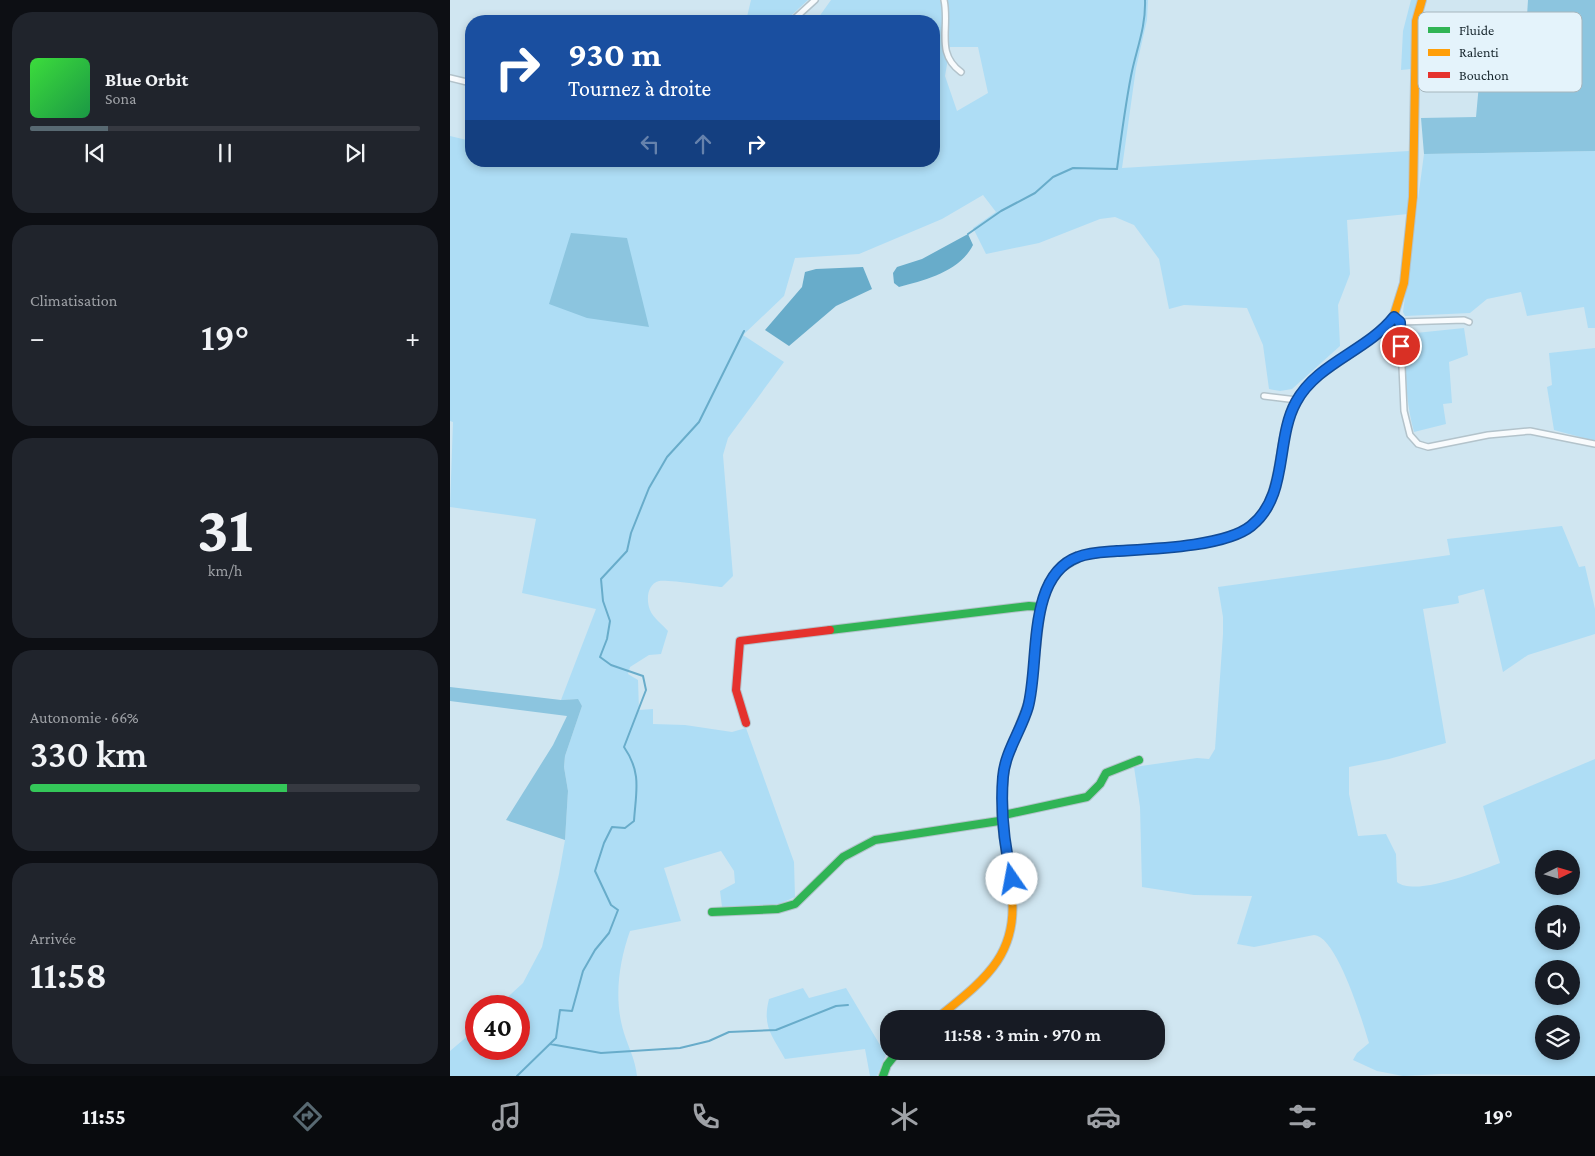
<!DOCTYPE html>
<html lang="fr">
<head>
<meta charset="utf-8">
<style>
  body { margin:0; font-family:"Crimson Pro",serif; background:#20242c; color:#f1f3f6; height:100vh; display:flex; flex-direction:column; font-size:19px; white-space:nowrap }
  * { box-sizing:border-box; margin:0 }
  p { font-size:16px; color:#9ea1a6 }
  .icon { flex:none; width:28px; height:28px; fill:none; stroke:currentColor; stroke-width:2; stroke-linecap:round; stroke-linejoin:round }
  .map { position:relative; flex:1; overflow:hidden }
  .sheet { display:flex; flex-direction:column; gap:12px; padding:12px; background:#0d0f14; width:450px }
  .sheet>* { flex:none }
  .guide { position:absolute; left:15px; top:15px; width:475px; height:152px; border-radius:20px; box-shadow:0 2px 8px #0003; background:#1a4fa0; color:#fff; overflow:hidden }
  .needle { width:32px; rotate:85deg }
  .controls { position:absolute; left:1085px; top:850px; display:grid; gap:10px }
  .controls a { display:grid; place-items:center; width:45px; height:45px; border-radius:50%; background:#171b24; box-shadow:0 2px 8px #0003; font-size:25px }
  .speed { position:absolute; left:15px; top:995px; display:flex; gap:10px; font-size:25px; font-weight:700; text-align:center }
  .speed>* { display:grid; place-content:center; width:65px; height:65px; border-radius:50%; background:#171b24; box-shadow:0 2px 8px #0003; line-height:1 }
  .speed .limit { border:8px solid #d22; background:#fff; color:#111 }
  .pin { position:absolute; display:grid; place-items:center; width:42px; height:42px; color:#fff; margin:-21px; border:2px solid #fff; border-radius:50%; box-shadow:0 1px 5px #0007 }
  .me { position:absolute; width:55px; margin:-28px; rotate:348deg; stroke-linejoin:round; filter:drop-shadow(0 0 4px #0008) }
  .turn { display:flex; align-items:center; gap:18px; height:105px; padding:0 20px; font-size:22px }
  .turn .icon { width:65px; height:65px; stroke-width:2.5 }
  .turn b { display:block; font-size:35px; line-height:42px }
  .lanes { display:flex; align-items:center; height:48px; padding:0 20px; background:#0003; justify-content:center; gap:25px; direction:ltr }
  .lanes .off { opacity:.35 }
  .big { font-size:38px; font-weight:600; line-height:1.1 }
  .sheet .tile { flex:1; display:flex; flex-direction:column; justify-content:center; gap:8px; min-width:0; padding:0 18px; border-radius:20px; background:#20242c }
  .sheet .dial { align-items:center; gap:0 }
  .dial b { font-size:65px; line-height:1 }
  .song { display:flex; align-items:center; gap:15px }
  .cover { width:60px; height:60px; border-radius:8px; background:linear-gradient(135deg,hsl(120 70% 55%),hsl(140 70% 35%)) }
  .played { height:5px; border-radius:2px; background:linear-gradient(90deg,#586972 20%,#363941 20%) }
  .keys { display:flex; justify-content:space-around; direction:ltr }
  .heat { display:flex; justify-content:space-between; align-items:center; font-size:28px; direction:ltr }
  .charge { height:8px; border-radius:4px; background:linear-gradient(90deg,#34c759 66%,#363941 0) }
  .trip { position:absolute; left:430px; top:1010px; width:285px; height:50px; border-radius:20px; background:#171b24; box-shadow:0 2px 8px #0003; font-weight:600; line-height:50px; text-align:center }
  .tab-bar { display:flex; height:80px; justify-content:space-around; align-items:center; background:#090b0e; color:#9ea1a6 }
  .tab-bar .icon { width:35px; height:35px }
  .tab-bar .current { color:#586972 }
  .tab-bar b { font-size:22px; color:#f1f3f6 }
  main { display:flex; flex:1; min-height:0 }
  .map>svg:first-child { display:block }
  .green { fill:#aeddf5; fill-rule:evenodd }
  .forest { fill:#8cc5df }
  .water { fill:#68acca }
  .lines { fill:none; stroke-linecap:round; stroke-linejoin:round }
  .stream { stroke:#68acca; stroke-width:2 }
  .street-casing { stroke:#b3c3cb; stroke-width:8 }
  .fast-casing { stroke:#b3c3cb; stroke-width:10 }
  .slow-casing { stroke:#b3c3cb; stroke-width:10 }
  .jam-casing { stroke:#b3c3cb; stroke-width:10 }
  .street { stroke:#f8fbfd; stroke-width:5 }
  .fast { stroke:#30b455; stroke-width:8 }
  .slow { stroke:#ff9f0a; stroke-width:8 }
  .jam { stroke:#e5322d; stroke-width:8 }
  .route-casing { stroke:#114b97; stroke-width:12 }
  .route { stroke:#1a73e8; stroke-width:9 }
  .key { fill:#e4f3fb; stroke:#a6b6bd; stroke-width:1 }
  .key-label { font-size:14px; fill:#17262d }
</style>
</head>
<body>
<main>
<section class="sheet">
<div class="tile">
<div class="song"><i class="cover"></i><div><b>Blue Orbit</b><p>Sona</p></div></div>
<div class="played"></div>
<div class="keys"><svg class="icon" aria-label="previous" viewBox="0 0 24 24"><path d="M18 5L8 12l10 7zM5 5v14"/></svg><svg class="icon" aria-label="pause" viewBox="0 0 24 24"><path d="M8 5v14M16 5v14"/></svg><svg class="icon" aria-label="next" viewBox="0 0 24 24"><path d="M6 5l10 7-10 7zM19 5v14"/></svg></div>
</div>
<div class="tile"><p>Climatisation</p>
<div class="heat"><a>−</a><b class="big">19°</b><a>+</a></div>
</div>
<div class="tile dial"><b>31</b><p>km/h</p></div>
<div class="tile"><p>Autonomie · 66%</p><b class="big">330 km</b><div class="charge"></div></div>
<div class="tile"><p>Arrivée</p><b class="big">11:58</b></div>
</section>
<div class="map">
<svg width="1145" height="1076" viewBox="0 0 1145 1076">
  <rect width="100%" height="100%" fill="#d0e6f1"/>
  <!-- green -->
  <path class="green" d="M301,0h57l-23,21h-39z
    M381,0h317l-1,20 -11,48 -14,100 287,-17 -1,63 -61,6 3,54 -12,31 2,41 -48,43 -12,2 -11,-2 -6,-44 -16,-37 -63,-3 -15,4 -10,-50 -25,-34 -19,-8 -15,2 -61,24 -53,11 -13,-26 23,-16 -13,-17 -41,24 -83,35 -64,4 -11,38 -41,39 41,27 -56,76 -5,17 10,121 -11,11c-10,-1 -58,-8 -63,-6 -12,3 -13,19 -9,29 3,8 13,15 18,21l-7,23 -12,1 -19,12 -2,7 10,6 1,30 14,-1v15l32,1 47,7 14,-4 48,134 1,35 -18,8 -55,2 -2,-16 15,-8 -1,-12 -13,-20 -57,17 17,53 -51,10c-12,34 -17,73 -4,108 5,14 9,21 11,37h-187v-25l26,-22v20h43v-43h-21l25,-23 19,-36 17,-73 6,-34 3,-49 -4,-24 1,-11 17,-50 -5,-7 -16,1 35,-91 -74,-16 14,-74 -86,-12 3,-85 -3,-1v-285l21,5v20h463v-140h-118zM500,47h28l10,46 -31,18 -12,-35z
    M961,0h6l-5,30 -1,39 -10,1 2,-39z
    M1145,151v177h-7l-4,-21 -57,9 -6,-24 -34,7 -17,14 -65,3 -2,-4 21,-158z
    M1014,328l4,27 -19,7 3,41 -9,1 3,20 -32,8c-9,-33 -9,-64 -8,-98z
    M1145,348v93l-41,-11 -7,-43 5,-2 -3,-32z
    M1112,526l17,41 6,-1 10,43v25l-67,21 -25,17 -19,-83 -26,7 1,7 -4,1 -32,5 23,134 -57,16 -40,8v27l9,42 28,-2 10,20 1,28c18,15 82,-11 103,-19l-17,-57 112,-47v317l-153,-2 -39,2 -26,-5 -24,-11 4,-7 12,-10c-6,-20 -32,-107 -55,-108l-60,12 -17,-3 15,-48 -58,-1 -52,-8 -2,-80 -6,-40 63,-9 12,1 6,-10 8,-115v-17l-5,-30 232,-32 -3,-16zM1094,859h27v27h-27zM1094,914h27v27h-27zM1094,969h27v27h-27zM1094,1024h27v27h-27z
    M353,988l6,10 37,-10 40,67 -9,21h-7l-5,-27 -80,10c-13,-24 -23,-32 -16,-60z"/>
  <!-- forest -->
  <path class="forest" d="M1078,0h67v151l-171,3 -3,-36 55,-1 3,-33 44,-4z
    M121,233l56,5 22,89 -62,-9 -38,-14z
    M0,687l111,13 17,-1 4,7 -17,50 -1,11 4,24 -3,49 -59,-20 47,-75 14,-29 -117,-15z"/>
  <!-- water -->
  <path class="water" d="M518,234l5,11c-13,26 -47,35 -74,42l-5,-4 -1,-10 4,-6 25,-8z
    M413,267l9,22 -36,17 -47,40 -24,-16 37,-43 3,-15 11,-3z"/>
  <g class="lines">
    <!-- stream -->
    <path class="stream" d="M518,234l33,-23 34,-18 18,-16 20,-9 44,1c4,-31 8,-62 14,-93 5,-26 15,-48 14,-76
      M100,1044l51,9 79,-5 29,-7 20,-9 47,-2 60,-24 12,-1
      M67,1076l39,-38 4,-28 12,1 11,-40 12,-21 14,-17 9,-23 -7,-5 -16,-34 9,-28 8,-16 13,1 9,-7c2,-30 8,-48 -10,-74l22,-57 -3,-14 -32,-11 -11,-8 7,-18 3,-18 -7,-20 -2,-22 26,-28 4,-18 18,-45 18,-31 32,-35 45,-91"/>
    <!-- street casing -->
    <g class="street-casing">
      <path id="street" d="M494,0c6,28 -9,53 17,72
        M342,21l23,-21
        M0,78l21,5
        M944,317l6,5 4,89 6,24 8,9 10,3 60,-12 42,-4 65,13
        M950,322l64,-2 5,2
        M814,396l33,4"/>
    </g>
    <!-- fast casing -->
    <g class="fast-casing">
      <path id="fast" d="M380,630l199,-24 12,1
        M551,811l4,-47 25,-66 12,-98 5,-13 12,-18 23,-13c50,-12 106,-2 154,-22 53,-22 36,-88 59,-130 14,-27 45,-42 68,-59
        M262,912l66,-3 17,-5 48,-47 32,-17 124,-19 5,-6 83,-18 13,-13 6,-11 33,-13
        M433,1076l4,-11 11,-14"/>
    </g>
    <!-- slow casing -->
    <g class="slow-casing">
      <path id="slow" d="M913,345l24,-21 7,-9 10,-32 9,-86 3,-176 6,-21
        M486,1019c47,-38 85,-64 75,-131 -3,-26 -9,-51 -10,-77"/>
    </g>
    <!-- jam casing -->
    <g class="jam-casing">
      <path id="jam" d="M296,723l-10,-33 4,-49 90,-11"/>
    </g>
    <!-- street -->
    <use href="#street" class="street"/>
    <!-- fast -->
    <use href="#fast" class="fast"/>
    <!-- slow -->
    <use href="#slow" class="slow"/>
    <!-- jam -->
    <use href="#jam" class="jam"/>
  </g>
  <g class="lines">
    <!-- route casing -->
    <g class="route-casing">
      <path id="route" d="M562,879c-8,-35 -12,-66 -9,-102 2,-25 18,-46 25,-70 12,-44 -2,-131 50,-150 12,-5 26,-5 39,-6 34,-2 108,-4 134,-25 38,-30 24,-86 45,-124 21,-39 71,-51 98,-85l6,5 1,24"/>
    </g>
    <!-- route -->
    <use href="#route" class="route"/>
  </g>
  <!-- legend -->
  <rect x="968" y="12" width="164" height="80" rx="8" class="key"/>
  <rect x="978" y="27" width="22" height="6" fill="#30b455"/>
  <rect x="978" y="49" width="22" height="7" fill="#ff9f0a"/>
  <rect x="978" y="72" width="22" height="6" fill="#e5322d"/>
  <g class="key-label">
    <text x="1009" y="35">Fluide</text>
    <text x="1009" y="57">Ralenti</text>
    <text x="1009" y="80">Bouchon</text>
  </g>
</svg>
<div class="controls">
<a><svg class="needle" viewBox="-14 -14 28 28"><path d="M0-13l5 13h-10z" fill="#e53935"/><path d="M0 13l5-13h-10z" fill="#9ea1a6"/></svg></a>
<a><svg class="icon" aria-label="sound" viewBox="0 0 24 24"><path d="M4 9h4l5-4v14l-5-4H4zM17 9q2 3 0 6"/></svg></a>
<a><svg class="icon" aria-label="search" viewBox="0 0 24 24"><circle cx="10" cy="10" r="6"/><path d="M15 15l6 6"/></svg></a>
<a><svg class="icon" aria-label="layers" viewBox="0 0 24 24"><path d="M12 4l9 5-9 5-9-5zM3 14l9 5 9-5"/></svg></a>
</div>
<div class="speed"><div class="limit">40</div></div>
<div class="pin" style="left:951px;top:346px;background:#d93025"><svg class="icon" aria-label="arrive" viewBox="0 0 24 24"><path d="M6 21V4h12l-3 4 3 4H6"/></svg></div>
<svg class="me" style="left:562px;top:879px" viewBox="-20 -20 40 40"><circle r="19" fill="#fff"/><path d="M0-13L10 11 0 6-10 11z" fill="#1a73e8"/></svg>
<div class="trip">11:58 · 3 min · 970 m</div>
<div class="guide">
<div class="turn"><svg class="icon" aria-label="right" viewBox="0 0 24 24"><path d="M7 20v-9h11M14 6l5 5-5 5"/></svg><div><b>930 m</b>Tournez à droite</div></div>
<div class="lanes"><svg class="icon off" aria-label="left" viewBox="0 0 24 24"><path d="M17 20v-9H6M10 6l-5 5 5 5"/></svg><svg class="icon off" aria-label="ahead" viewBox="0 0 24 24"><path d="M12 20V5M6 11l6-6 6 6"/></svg><svg class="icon" aria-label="right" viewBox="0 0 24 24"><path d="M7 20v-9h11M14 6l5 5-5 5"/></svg></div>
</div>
</div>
</main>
<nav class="tab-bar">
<b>11:55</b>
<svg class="icon current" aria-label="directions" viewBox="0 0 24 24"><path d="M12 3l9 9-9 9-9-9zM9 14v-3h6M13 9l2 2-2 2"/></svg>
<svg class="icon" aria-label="music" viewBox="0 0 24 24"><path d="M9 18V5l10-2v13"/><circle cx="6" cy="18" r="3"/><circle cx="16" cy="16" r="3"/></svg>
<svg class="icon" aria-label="phone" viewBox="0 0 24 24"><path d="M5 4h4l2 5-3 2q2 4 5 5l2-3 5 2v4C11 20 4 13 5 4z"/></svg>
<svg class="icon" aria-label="climate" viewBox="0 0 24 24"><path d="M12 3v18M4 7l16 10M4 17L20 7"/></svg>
<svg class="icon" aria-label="car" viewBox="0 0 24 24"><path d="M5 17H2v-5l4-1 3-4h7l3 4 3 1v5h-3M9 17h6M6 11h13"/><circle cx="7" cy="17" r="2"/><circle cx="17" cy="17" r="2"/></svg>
<svg class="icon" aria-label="filters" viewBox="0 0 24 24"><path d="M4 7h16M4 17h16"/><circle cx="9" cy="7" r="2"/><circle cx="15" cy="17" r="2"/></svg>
<b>19°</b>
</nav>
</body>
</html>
